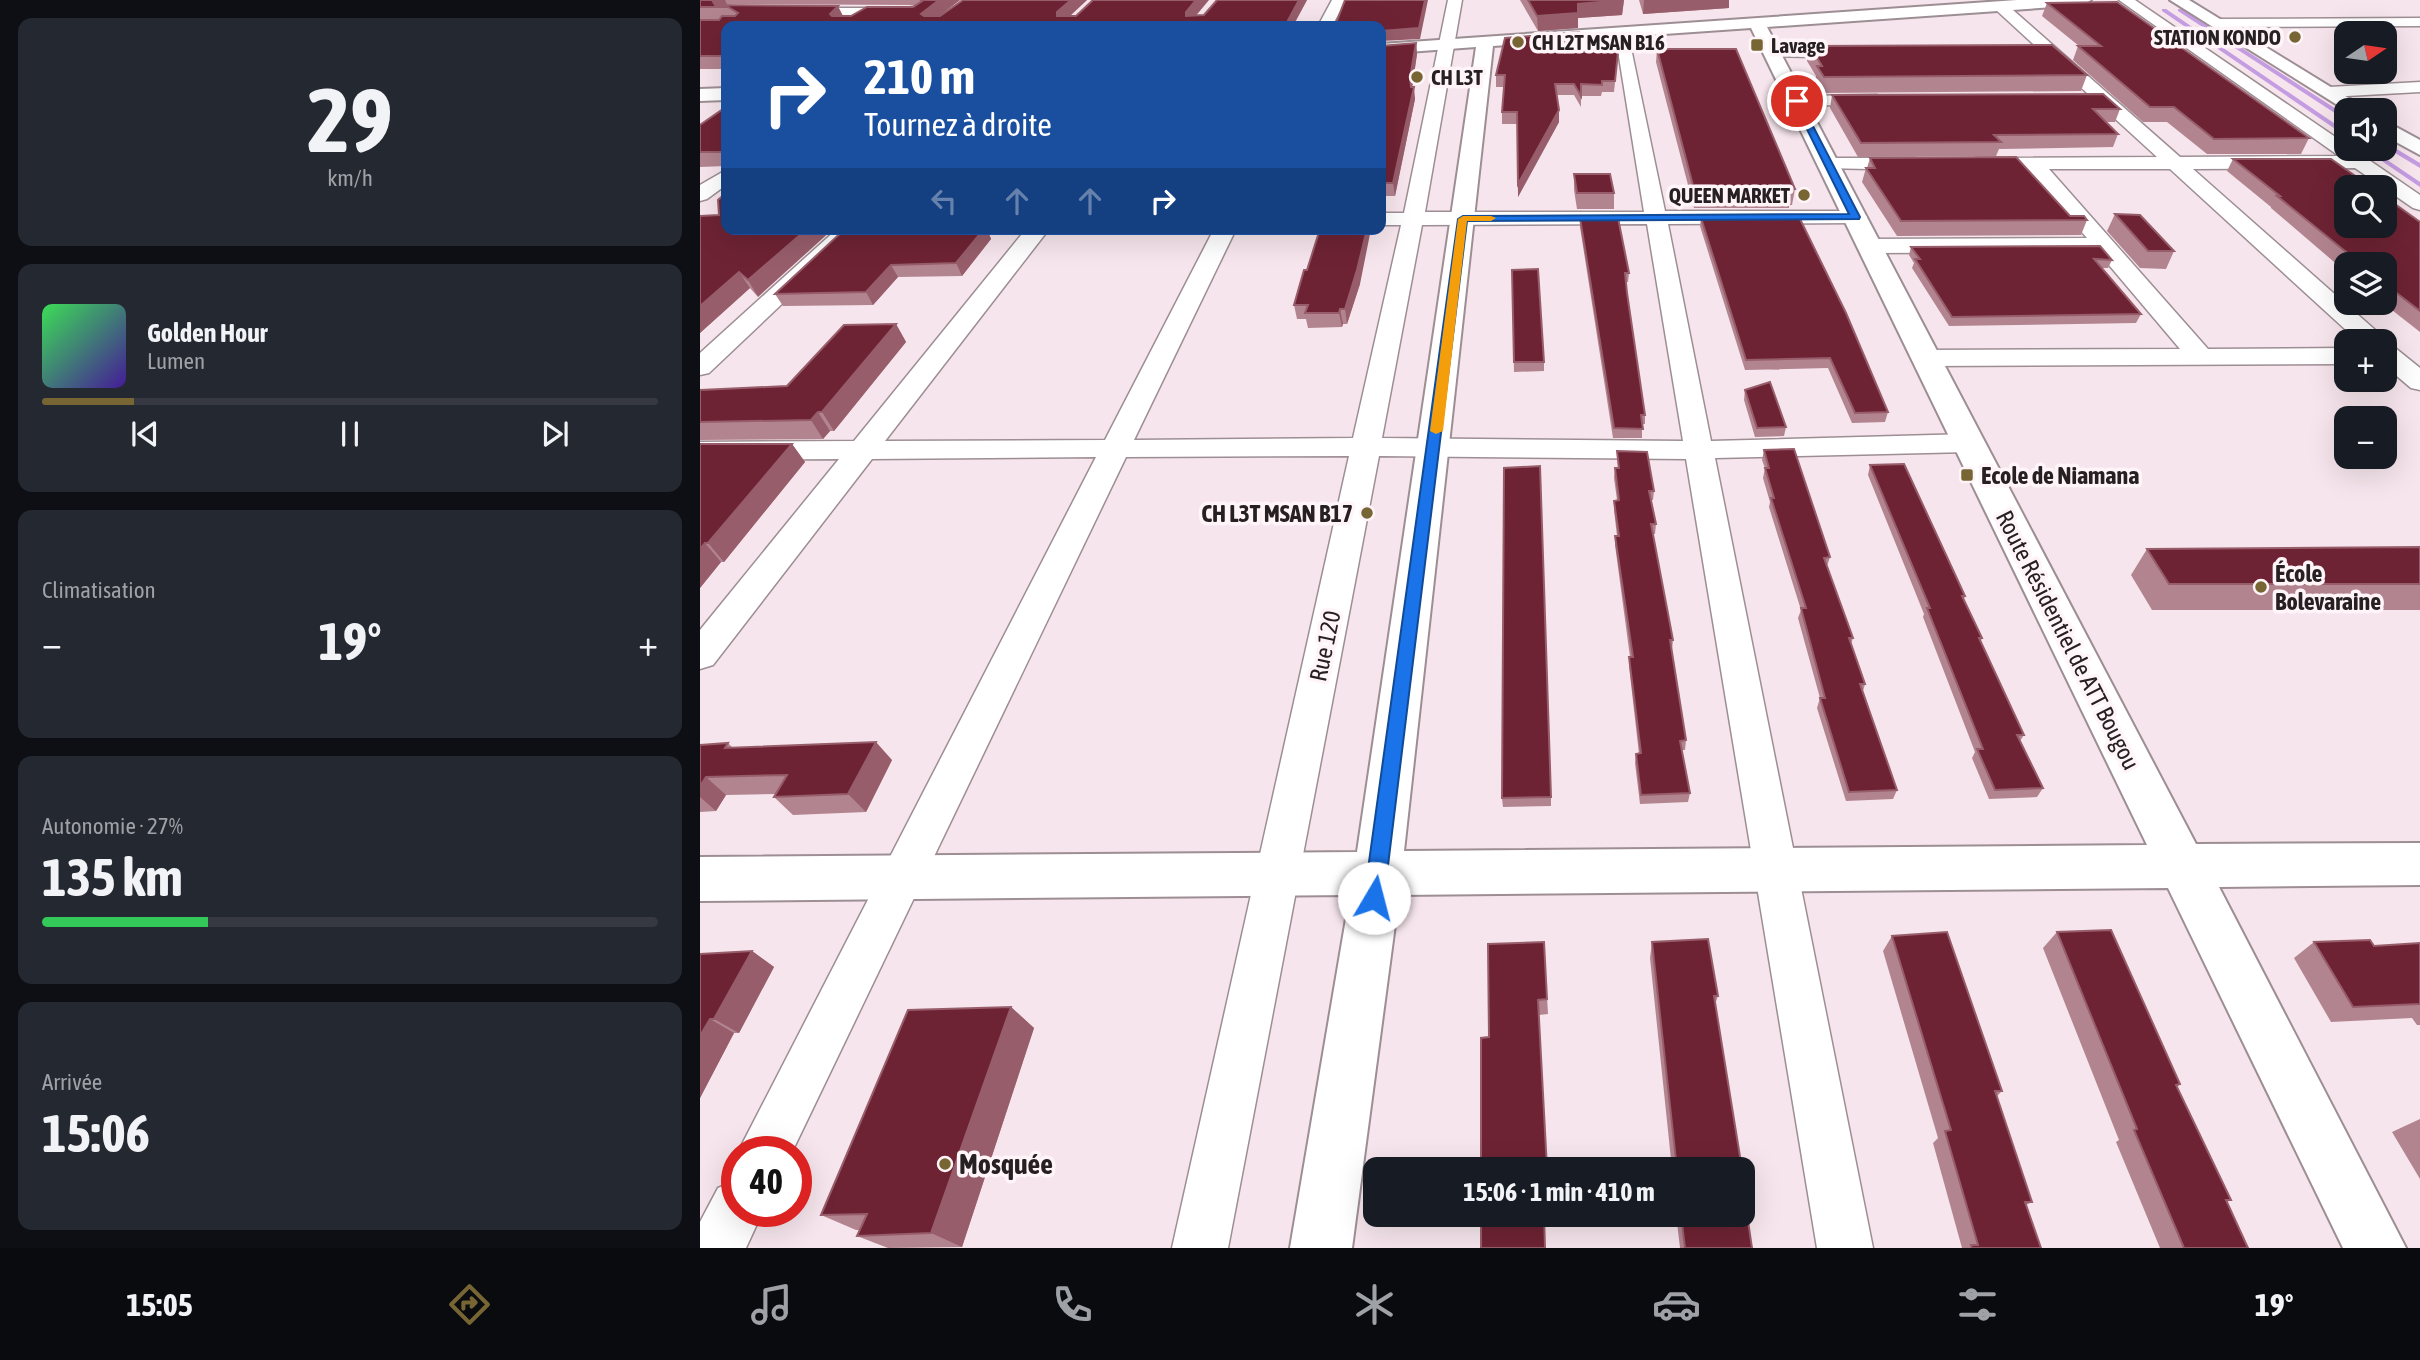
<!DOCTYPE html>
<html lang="fr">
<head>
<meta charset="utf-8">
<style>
  body { margin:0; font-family:"Asap Condensed",sans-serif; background:#242831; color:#f1f3f6; height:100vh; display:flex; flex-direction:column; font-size:26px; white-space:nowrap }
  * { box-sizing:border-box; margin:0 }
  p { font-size:23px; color:#9ea1a6 }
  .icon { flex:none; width:38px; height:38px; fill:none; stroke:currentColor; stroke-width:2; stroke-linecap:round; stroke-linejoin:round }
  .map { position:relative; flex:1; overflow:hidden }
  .sheet { display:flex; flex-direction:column; gap:18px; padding:18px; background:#0d0f14; width:700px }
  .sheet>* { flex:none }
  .guide { position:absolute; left:21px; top:21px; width:665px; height:214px; border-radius:14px; box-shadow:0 7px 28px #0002; background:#1a4fa0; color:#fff; overflow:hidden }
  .needle { width:46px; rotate:77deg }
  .tools { position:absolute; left:1634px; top:21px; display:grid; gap:14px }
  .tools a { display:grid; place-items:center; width:63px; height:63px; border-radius:14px; background:#171b24; box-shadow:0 7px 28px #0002; font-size:35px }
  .speed { position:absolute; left:21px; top:1136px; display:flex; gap:14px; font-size:35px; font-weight:700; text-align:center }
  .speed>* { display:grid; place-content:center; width:91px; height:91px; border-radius:50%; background:#171b24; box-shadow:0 7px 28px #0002; line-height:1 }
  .speed .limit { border:10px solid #d22; background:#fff; color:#111 }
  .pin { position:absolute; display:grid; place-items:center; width:60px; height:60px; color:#fff; margin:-30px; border:4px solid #fff; border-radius:50%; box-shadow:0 2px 7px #0007 }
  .me { position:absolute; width:77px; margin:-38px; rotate:8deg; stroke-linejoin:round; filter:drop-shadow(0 0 5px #0008) }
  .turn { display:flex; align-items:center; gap:24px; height:147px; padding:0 28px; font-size:32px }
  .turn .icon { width:91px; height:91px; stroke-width:2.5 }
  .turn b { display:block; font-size:49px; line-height:60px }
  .lanes { display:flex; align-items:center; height:66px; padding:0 28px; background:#0003; justify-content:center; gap:35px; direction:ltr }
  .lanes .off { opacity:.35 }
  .big { font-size:52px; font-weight:700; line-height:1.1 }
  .sheet .widget { flex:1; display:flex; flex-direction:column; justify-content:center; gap:10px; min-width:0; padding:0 24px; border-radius:14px; background:#242831 }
  .sheet .dial { align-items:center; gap:0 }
  .dial b { font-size:91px; line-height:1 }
  .song { display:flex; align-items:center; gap:21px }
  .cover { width:84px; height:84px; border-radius:10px; background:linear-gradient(135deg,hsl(130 70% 55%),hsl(260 70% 35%)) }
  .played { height:7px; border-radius:4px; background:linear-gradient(90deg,#776634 15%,#363941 15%) }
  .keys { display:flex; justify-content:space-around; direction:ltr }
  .heat { display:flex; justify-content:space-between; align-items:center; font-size:38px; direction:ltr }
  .charge { height:10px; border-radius:5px; background:linear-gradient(90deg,#34c759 27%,#363941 0) }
  .trip { position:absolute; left:663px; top:1157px; width:392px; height:70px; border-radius:14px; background:#171b24; box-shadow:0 7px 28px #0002; font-weight:700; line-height:70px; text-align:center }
  .dock { display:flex; height:112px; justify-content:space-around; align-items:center; background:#090b0e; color:#9ea1a6 }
  .dock .icon { width:49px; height:49px }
  .dock .active { color:#776634 }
  .dock b { font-size:32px; color:#f1f3f6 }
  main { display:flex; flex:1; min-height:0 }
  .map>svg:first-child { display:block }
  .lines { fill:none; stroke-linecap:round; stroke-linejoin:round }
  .stream { fill:#c49ce1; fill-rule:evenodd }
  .street-casing { stroke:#9d8e94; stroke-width:3 }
  .secondary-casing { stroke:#9d8e94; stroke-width:4 }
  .highway-casing { stroke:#9d8e94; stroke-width:4 }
  .street { fill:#fff; fill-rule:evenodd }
  .secondary { fill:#fff; fill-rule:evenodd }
  .highway { fill:#fff; fill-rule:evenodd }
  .wall { fill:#b28490; fill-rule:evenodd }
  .shaded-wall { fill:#975d6b }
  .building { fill:#6e2334; stroke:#975d6b; stroke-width:2 }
  .route { fill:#1a73e8; stroke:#114b97; stroke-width:2 }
  .slow { fill:#f59e0b }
  .poi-dot { fill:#776634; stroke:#fff5f9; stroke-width:2.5 }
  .labels { text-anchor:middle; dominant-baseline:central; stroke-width:7; stroke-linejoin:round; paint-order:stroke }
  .far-poi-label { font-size:21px; font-weight:bold; fill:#262022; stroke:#fff5f9; text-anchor:start }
  .poi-label { font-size:24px; font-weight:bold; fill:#262022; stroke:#fff5f9; text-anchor:start }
  .street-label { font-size:24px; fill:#262022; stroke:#fff5f9 }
  .near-poi-label { font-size:28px; font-weight:bold; fill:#262022; stroke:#fff5f9; text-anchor:start }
</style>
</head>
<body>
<main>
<section class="sheet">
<div class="widget dial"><b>29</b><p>km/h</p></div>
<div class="widget">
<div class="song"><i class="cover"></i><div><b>Golden Hour</b><p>Lumen</p></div></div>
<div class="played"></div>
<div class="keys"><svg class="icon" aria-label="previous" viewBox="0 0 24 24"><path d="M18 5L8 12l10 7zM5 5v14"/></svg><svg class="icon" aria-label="pause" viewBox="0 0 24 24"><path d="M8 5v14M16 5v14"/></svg><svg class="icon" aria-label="next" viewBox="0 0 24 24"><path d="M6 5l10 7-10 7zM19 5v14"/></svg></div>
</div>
<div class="widget"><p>Climatisation</p>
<div class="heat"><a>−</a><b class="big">19°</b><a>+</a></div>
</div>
<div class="widget"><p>Autonomie · 27%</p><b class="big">135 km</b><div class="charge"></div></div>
<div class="widget"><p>Arrivée</p><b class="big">15:06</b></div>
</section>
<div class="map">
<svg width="1720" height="1248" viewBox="0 0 1720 1248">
  <rect width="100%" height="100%" fill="#f6e5ec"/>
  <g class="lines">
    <!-- stream -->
    <path class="stream" d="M1462,9h4l181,123v5l-185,-126z
      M1478,9h4l165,107v5l-169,-110z
      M1685,142l35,21v5l-35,-21z
      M1664,149h7l49,33v5z"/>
    <!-- street casing -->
    <g class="street-casing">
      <path id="street" d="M632,0h14l-14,26h-14z
        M748,0h14l-37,212h219l-29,-180 7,-4 5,1 38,182h191l7,2 4,4 -4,4 -7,2 -188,1 43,217 258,-7 10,3 4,6 -4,6 -10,3 -254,6 158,790h-56l-131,-789 -307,-3 -151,792h-56l177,-792 -223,1 -334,695h-54l358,-695 -224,2 -159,206 -13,4v-39l139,-171 -139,1v-18l154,-1 172,-212h23l-164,212 220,-1 109,-211h22l-102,211 219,-2 48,-213h-20v-12h23zM947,224l36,217 -301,-3 40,-213z
        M1419,0h16l212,145v4h6l67,46v15l-7,-2 -58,-40 -162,1 189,167 4,5 -1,1 -27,-1 -188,-172h-121l159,180 139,-1v16l-420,2 -9,-2 -4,-6 4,-6 9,-2 253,-1 -82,-97 -228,1 -8,-2 -3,-5 3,-5 8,-2 217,-1 -59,-68h-53l-10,-6 10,-6 182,-1 -162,-148v-6h10l175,154 159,-1z
        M95,8h74l7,4 -21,14h-17l13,-10 -61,-1 -2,-3z
        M1720,18v8l-206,1 -7,-4 7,-4z
        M1072,48h83l8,5 -8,5 -89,-2 -2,-3z
        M1720,82v10l-91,5 -8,-5 8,-5z
        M1177,95l9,5 -3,4 -86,2 -9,-5 9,-5z
        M1129,158h87l10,6 -10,6 -94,-2 -3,-4z
        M26,170v15l-19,14 -7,2v-16z
        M137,229h24l-152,144 -9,2v-22z
        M1685,344l9,3 26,21v22l-9,-2 -26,-22z
        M37,1180v31h26l-17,37h-46v-26l18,-34z"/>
    </g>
    <!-- secondary casing -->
    <g class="secondary-casing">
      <path id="secondary" d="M1317,0h74l-8,5 -316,22 429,817 224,-1v42l-201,2 187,361h-63l-175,-360 -769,7 -47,353h-62l60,-353 -650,6v-44l657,-5 119,-805 -95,7v-10zM1051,28l396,817 -743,6 89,-805z
        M26,88v12l-26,1v-12z"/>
    </g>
    <!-- highway casing -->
    <g class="highway-casing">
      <path id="highway" d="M1470,0h19l179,110 -21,1z
        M1685,121l35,19v15l-35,-19z"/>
    </g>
    <!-- street -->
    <use href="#street" class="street"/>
    <!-- secondary -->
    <use href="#secondary" class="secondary"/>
    <!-- highway -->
    <use href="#highway" class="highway"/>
  </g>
  <!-- wall -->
  <path class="wall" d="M0,0h260l-22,16 25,-16h124l-17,16 134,-1 13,-15h90l-14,26h-567v43h-26v-49h19l1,-1h-20zM27,4l188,1 -64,11h-8z
    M820,0h104l-2,15 -44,3v10l-40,3z
    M939,0h90v8l-86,6z
    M1347,3l262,135 -8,16h-94l-40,-32h-24l-70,-62 5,-14h1l-37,-30z
    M716,43l1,11 -5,33 3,12 -20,97h-12l-2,10v-160z
    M1110,46l277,29 -6,16 -260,2 -6,-11 1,-6 -9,-15z
    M957,49l138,140 -3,16h-3v3h-95l-38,-146z
    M879,52h39l-4,40h-12l-1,4h-20v11l-7,-12h-17l2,27 -41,75 -1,-73h-15v-12l2,-25h-8v-12z
    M1132,95l288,14 -5,13h-9l12,12 -5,13 -114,2 -3,7 -138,1 -28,-49z
    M26,107v59l-26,1v-42z
    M1170,158l200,58 17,4 -6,15 -184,1 -35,-54 4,-14h1z
    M1533,159l187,63v110l-37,-29h2v-39h-38v9l-76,-65v-1l-44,-36z
    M874,174l40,19v16h-37l-3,-19z
    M1415,214l59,37 -8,18 -26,-1 -33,-37z
    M19,215l39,82 -8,-9 -50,45v-117z
    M880,218l49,55 -1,9h-3l2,11 18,122v9h-3v14h-29l-33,-211z
    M1001,218l187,194 -3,10 -33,1 -24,-55 -83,2 -45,-144z
    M145,229h142l4,10 -29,37 -64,1 -25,28 -90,1 -8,-12z
    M1211,247l201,13 -4,8h-7l40,46 -5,9 -187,3 -37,-58 2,-5 -5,-8z
    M607,270l53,14 -13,40h-4l-1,3 -34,1 -2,-9h-9l-3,-14z
    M812,270l32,92v9l-30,1z
    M196,324l10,18 -72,89h-4l-7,8 -123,1v-50l87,-4z
    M1045,390l41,37 -2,9 -29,1 -11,-37z
    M0,444h92l13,18 -81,100h-3l-21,26z
    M1064,450l66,107 -3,9 26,72 -2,6 14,40 -2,7 34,99 -4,9 -47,2 -29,-93 3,-10 -22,-80 3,-8 -32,-103 1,-5 -7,-24 2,-10 -3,-8z
    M917,451l37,40 -1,9h-2l5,24 -1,10h-2l20,106 -1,10 14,90 -1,10h-3l8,43 -2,9 -48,2 -5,-41 1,-9h3l-10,-88v-9h1l-15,-112v-9h2l-3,-26v-9l3,-1 -3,-22 1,-10h3z
    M1170,465l95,131 -1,3 18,39 -1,3 43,94 -4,6 23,47 -6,9 -48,2 -17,-41 3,-6 -52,-135 1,-3 -56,-139z
    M1720,547v63h-268l-21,-35 16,-26z
    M28,743l5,5 159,12 -26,52 -73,3 -19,-18 2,-3 -50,1 -10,16 -16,1v-67z
    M851,797v9l-48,1 -1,-9z
    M1357,932l123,152 -3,3 54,113 -4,2 21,46h-88l-44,-106 3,-2 -76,-192z
    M1192,936l110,155 -5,5 35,106 -6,3 15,43h-79l-29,-105 5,-5 -55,-187z
    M844,942l4,72 -9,1 -50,22z
    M952,942l66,54 -3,8 27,165h-70l-22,-211z
    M1614,942l60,4 46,-3v82h-3l-5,-7 -81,4 -37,-64z
    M52,951l22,16 -35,66h-5l-34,65v-144z
    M311,1007l23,21 -72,219 -74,1 -31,-12 3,-6h-4l-35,-15z
    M1720,1119v60l-28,-47z
    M1043,1175l4,26 -2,3 7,44h-72l-4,-34h67z
    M781,1214h68v7h-4z"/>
  <!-- shaded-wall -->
  <path class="shaded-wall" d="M12,0h13l2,4 -11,3z
    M239,0h21l-34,26 -5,-12z
    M371,0h16l-26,24 -4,-8v-4z
    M496,0h13l-20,24 -3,-12z
    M599,0h8l-14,26h-8z
    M725,0h3l-8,39 -39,2v-10z
    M924,0l-2,15 -44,3v10l-40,3 -1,-15 41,-12z
    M944,0h85v8l-86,6z
    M138,6l6,12 -9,8 -5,-12z
    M716,43l1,11 -5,35 -2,-11z
    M714,87l1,12 -20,97 -2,-13z
    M859,110v12l-41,75v-13z
    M682,183l1,13 -2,10v-20z
    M107,229h26l-75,68 -10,-17z
    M284,229h3l4,10 -29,37 -6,-13z
    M667,229h4l-11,55 -13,40 -2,-15z
    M191,265l7,12 -25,28 -7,-13z
    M39,272l11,16 -50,45v-27z
    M640,309l3,15 -1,3 -3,-14z
    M196,324l10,18 -72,89 -12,-19z
    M118,412l12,19 -7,8 -12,-19z
    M92,444l13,18 -81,100 -16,-19z
    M5,543l16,19 -21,26v-39z
    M176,742l16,18 -26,52 -18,-18z
    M6,777l20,18 -10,16 -16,-14v-11z
    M52,951l22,16 -35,66 -25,-14z
    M311,1007l23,21 -72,219 -31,-14z
    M10,1019l24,14 -34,65v-62z"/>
  <!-- building -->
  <path class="building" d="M0,0h12l3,5 123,1 -8,8 2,2h19l16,-9h46l9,-6 -1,-1h18l-18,14 3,2h16l23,-16h108l-14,12v4h19l17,-16h103l-10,12v4l18,-1 13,-15h82l-14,26h-559v30h-26v-36h19l3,-4h13l3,-3 -10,-6h-28z
    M645,0h80l-6,28 -38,3v-5h-46z
    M828,0h95l-45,4v9l-41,3z
    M1417,2l192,136 -95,1 -40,-32h-24l-72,-61h23l-54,-43z
    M879,32v20h39l-3,29h-13v4l-21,-1v12l-7,-12h-19l4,26 -41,74 -1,-72h-15l3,-37h-9l9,-37z
    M716,43l-6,35 1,9h3l-21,96h-11l-1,3v-140z
    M1352,45l35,30 -263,2 -7,-11h5l-12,-20z
    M957,49h79l59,140h-5l1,4h-96z
    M1403,94l17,15h-27l25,25 -124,1 7,7 -140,1 -29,-48z
    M26,107v45h-26v-27z
    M1316,157l54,59h14l3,4 -186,1 -35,-53h9l-5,-10z
    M1533,159h98l40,28h-24v39h38v-29l35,25v89l-35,-27v-20h-24l-84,-68h3z
    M874,174h36l4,19h-37z
    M26,193v36h81l-59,51 -9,-8 -39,34v-90l19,-1 -1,-15z
    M1415,214l25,1 34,36h-26z
    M1099,217l47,96 42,99 -33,1 -25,-55 -84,2 -45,-142z
    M880,218h38l11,55h-4l2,20 18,122h-4l2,14 -29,-1z
    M145,229h139l-28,34 -65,2 -25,27 -91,2z
    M620,229h47l-10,41 -12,39h-5l-1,4h-34l3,-8h-14l10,-35h3z
    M1400,246l12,14 -18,-1 47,55 -189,3 -37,-58h5l-9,-12z
    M838,269l6,93h-30l-2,-92z
    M196,324l-74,88h-4l-7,8 -111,2v-32l87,-4 57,-61z
    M1070,382l16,45 -29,1 -12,-38z
    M0,444h92l-84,99h-3l-5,6z
    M1094,449l36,108 -6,1 29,80h-4l16,46h-5l37,106 -48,2 -29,-94h5l-24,-90h5l-35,-110h3l-9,-30h4l-5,-18z
    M917,451l30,1 7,39h-5l7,33h-5l22,116h-3l16,100 -6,1 10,52 -49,2 -5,-41 5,-1 -12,-96h4l-18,-121h4l-5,-35 5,-1 -4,-32h4z
    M1204,464l61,132h-3l20,42h-3l45,97h-7l26,53 -48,2 -18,-41h6l-56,-141h3l-60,-143z
    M840,466l11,331 -49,1 2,-330z
    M1720,547v37h-251l-22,-35z
    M176,742l-28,52 -74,3 13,-22 -81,2 -6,9v-41l28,-2 -3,5z
    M1411,930l69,154 -4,1 55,115h-5l22,48h-64l-50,-118 3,-1 -80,-197z
    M1247,932l55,159h-7l37,111h-7l16,46h-69l-1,-3h7l-33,-114 6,-1 -59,-194z
    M1008,939l10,57h-4l28,173h-65l-25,-227z
    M1670,940l4,6 46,-3v61l-67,3 -39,-65z
    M844,942l3,57 -9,1 9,169h-66v-131l8,-1 -1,-93z
    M52,951l-38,68h-4l-10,17v-82z
    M311,1007l-80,226 -74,3 10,-22 -46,1 87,-205z
    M1043,1175l4,26h-2l7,47h-67l-4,-34h62z
    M781,1214h63l1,34h-64z"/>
  <!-- route -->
  <path class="route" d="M1097,98l3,3 60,116 -1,2 -392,2 -83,677 -3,7 -7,2 -7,-2 -3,-7 94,-679 5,-3 386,-2 -56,-113z"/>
  <!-- slow -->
  <path class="slow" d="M763,216h28l5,2 -5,3h-24l-24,210 -7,3 -6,-3 28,-212z"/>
  <!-- markers -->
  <g class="poi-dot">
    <circle cx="1595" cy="37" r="7"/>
    <circle cx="818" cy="42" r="7"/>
    <rect x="1050" y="38" width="14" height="14" rx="3.5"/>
    <circle cx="717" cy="77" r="7"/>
    <circle cx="1104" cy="195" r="7"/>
    <rect x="1260" y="468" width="14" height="14" rx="3.5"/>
    <circle cx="667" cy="513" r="7"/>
    <circle cx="1561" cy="587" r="7"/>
    <circle cx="245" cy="1164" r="7"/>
  </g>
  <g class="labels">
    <!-- far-poi labels -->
    <g class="far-poi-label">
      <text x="1581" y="37" text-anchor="end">STATION KONDO</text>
      <text x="832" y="42">CH L2T MSAN B16</text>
      <text x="1071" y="45">Lavage</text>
      <text x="731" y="77">CH L3T</text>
      <text x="1090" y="195" text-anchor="end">QUEEN MARKET</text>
    </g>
    <!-- poi labels -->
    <g class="poi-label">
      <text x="1281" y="475">Ecole de Niamana</text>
      <text x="653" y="513" text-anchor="end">CH L3T MSAN B17</text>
      <text x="1575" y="573">École<tspan x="1575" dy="28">Bolevaraine</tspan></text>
    </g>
    <!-- street labels -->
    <g class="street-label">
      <text transform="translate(1368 640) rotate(63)">Route Résidentiel de ATT Bougou</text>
      <text transform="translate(625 646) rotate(-78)">Rue 120</text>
    </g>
    <!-- near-poi labels -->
    <g class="near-poi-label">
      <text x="259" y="1164">Mosquée</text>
    </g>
  </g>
</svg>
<div class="tools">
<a><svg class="needle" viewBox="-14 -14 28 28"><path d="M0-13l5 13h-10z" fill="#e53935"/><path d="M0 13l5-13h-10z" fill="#9ea1a6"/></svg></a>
<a><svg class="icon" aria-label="sound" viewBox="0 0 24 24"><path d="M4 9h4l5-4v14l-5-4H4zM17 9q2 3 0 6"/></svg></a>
<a><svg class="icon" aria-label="search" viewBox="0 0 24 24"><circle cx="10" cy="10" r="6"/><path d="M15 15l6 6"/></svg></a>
<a><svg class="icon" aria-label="layers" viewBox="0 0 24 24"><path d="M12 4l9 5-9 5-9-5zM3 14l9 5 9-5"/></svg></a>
<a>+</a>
<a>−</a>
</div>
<div class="speed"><div class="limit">40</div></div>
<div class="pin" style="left:1097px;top:101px;background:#d93025"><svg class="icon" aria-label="arrive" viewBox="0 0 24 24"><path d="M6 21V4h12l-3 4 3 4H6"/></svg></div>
<svg class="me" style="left:674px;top:898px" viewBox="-20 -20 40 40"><circle r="19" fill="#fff"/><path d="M0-13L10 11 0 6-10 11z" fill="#1a73e8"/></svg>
<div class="trip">15:06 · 1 min · 410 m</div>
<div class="guide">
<div class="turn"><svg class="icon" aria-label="right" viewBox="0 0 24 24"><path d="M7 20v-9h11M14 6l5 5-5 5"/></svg><div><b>210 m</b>Tournez à droite</div></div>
<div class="lanes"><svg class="icon off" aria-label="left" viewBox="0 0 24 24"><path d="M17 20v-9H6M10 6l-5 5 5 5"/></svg><svg class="icon off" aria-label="ahead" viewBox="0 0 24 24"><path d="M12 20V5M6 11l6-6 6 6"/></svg><svg class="icon off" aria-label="ahead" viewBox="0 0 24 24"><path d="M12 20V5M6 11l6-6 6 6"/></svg><svg class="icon" aria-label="right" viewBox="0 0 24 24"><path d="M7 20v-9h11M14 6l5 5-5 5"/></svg></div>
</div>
</div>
</main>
<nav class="dock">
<b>15:05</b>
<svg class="icon active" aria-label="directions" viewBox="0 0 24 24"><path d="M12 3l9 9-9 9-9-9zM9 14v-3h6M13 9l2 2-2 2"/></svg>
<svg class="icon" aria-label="music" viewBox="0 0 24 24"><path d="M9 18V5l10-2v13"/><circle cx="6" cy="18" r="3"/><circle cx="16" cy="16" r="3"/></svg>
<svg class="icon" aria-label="phone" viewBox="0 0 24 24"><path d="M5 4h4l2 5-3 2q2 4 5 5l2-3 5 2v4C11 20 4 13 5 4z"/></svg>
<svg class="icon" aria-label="climate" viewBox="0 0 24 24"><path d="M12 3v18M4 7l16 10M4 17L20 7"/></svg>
<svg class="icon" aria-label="car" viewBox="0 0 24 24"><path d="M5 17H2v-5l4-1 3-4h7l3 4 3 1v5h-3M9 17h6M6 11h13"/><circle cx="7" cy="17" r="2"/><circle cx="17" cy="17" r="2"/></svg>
<svg class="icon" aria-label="filters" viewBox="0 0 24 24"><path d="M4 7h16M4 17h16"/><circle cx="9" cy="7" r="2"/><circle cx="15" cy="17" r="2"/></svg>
<b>19°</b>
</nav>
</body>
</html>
